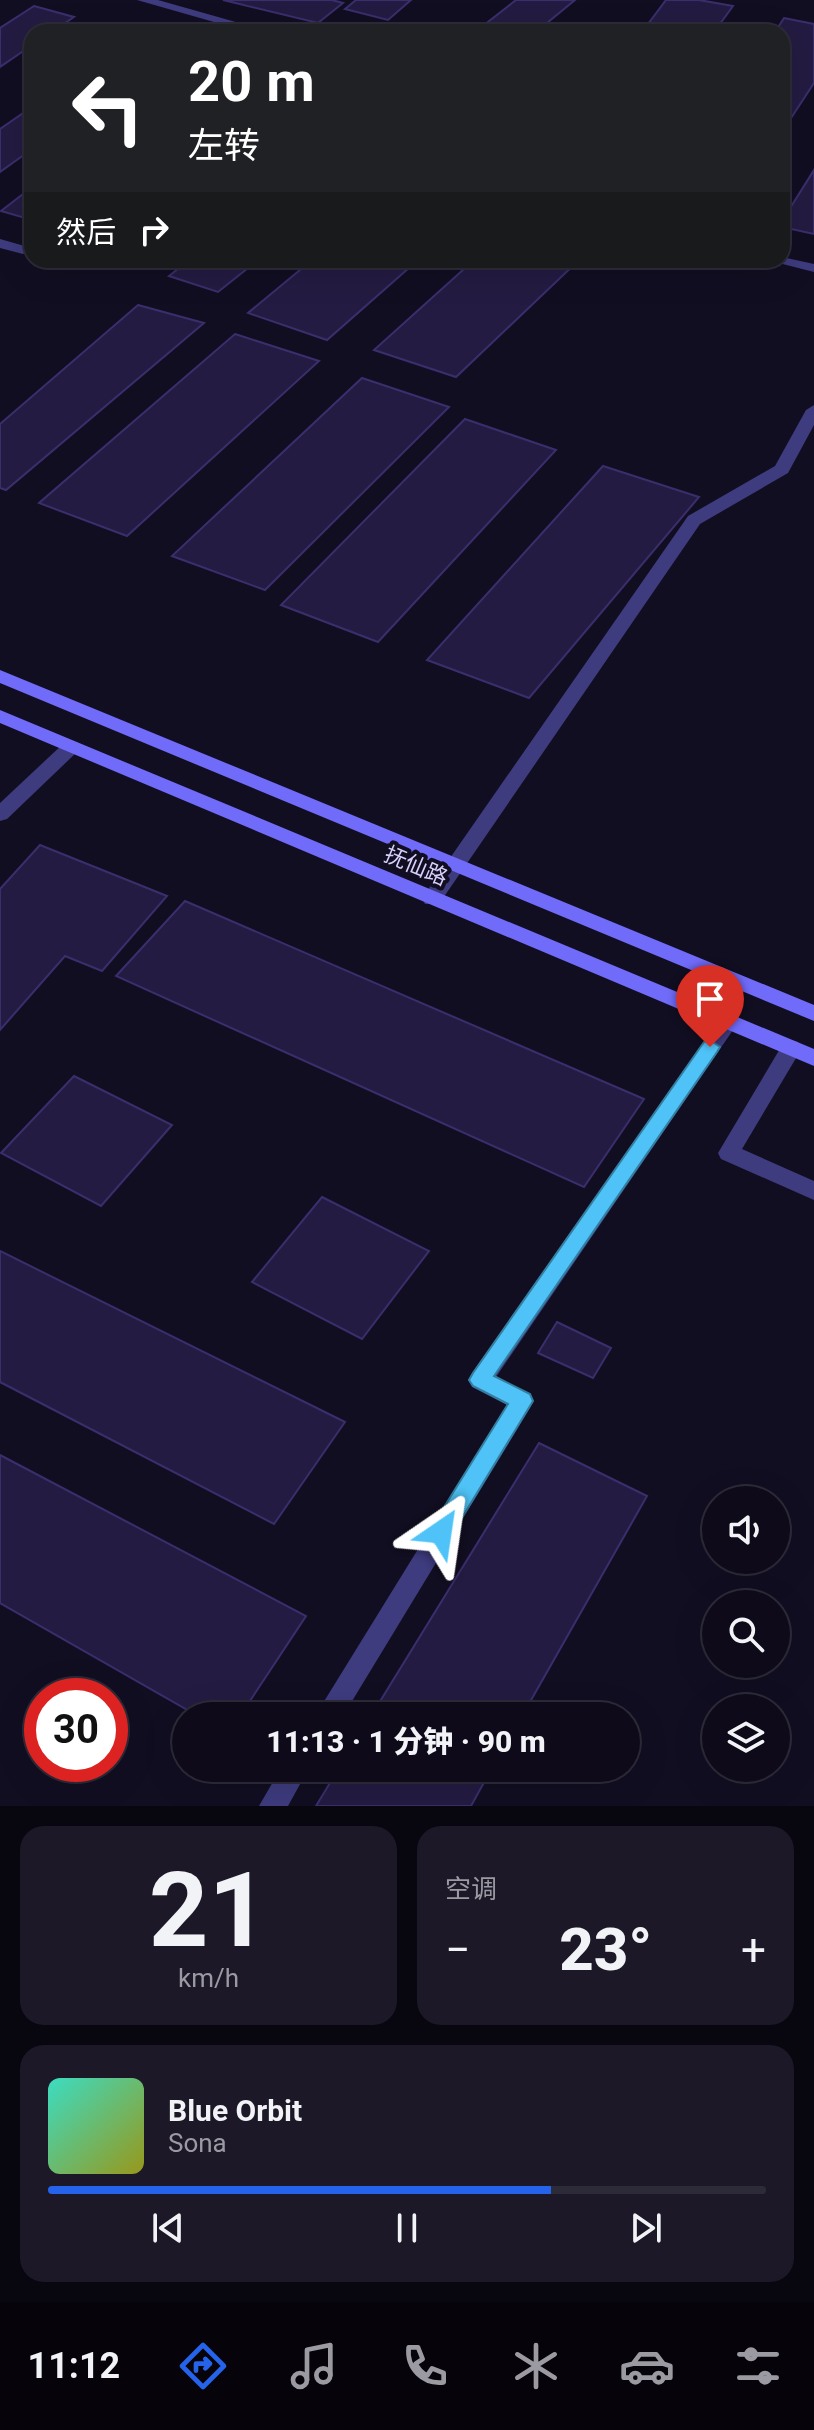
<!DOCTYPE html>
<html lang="zh">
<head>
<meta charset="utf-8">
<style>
  body { margin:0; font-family:Roboto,"Noto Sans SC",sans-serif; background:#1c1827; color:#f1f3f6; height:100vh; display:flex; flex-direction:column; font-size:30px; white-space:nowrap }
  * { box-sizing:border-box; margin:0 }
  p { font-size:26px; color:#9b9aa2 }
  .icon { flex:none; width:44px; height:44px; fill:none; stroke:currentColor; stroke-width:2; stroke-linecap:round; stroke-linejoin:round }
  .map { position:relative; height:1806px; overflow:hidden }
  .details { display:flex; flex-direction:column; gap:20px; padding:20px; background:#08060e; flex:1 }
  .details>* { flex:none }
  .guide { position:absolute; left:24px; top:24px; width:766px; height:244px; border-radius:24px; box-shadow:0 8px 32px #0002,0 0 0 2px #2e2b39; background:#202124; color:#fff; overflow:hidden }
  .controls { position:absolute; left:702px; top:1486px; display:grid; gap:16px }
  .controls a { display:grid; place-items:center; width:88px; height:88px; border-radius:50%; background:#0e0a1a; box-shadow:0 8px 32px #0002,0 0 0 2px #2e2b39; font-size:40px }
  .speed { position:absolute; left:24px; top:1678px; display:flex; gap:16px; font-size:40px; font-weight:700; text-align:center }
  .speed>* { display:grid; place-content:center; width:104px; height:104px; border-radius:50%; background:#0e0a1a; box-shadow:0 8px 32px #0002,0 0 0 2px #2e2b39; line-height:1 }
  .speed .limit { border:12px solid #d22; background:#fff; color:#111 }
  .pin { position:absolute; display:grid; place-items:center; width:68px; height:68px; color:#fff; margin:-82px -34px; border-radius:50% 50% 50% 0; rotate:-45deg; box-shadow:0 0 8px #0007 }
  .pin .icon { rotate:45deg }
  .me { position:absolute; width:88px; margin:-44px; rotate:32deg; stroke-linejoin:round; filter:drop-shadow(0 0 6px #0008) }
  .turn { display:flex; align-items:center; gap:28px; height:168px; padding:0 32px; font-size:36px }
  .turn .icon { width:104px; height:104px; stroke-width:2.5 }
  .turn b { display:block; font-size:56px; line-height:68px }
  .then { display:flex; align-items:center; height:76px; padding:0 32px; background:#0003; gap:16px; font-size:30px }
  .big { font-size:60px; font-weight:800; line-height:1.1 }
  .details .widget { flex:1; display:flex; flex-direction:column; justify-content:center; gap:12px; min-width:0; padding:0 28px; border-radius:24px; background:#1c1827 }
  .details .dial { align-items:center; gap:0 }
  .dial b { font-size:104px; line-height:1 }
  .song { display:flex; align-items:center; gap:24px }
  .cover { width:96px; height:96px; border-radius:12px; background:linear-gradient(135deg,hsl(170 70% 55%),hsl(60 70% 35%)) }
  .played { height:8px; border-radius:4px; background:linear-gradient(90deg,#2563eb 70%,#2e2b39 70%) }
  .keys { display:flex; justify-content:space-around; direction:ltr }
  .heat { display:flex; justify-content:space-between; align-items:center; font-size:44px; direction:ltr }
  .details .tiles { flex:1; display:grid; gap:20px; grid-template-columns:1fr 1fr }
  .widget:last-child { grid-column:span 2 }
  .trip { position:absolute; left:172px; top:1702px; width:468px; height:80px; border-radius:40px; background:#0e0a1a; box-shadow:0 8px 32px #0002,0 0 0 2px #2e2b39; font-weight:800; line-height:80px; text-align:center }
  .tab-bar { display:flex; height:128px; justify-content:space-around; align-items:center; background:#06040a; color:#9b9aa2 }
  .tab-bar .icon { width:56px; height:56px }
  .tab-bar .active { color:#2563eb }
  .tab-bar b { font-size:36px; color:#f1f3f6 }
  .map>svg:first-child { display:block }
  .building { fill:#241b42; stroke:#3b2e6d; stroke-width:2 }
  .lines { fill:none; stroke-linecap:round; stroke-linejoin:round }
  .minor { fill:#3e3b7f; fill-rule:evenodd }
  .secondary { fill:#716bfa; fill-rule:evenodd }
  .route { fill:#4fc3f7; stroke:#337fa1; stroke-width:2 }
  .labels { text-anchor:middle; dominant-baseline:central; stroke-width:8; stroke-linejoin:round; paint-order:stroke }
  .street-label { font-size:22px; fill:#d7d1fd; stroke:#120e22 }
</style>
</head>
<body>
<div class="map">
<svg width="814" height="1806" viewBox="0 0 814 1806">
  <rect width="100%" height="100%" fill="#120e22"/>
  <!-- building -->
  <path class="building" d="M223,0h109l11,3 -25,20z
    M356,0h55l-23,20 -43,-11z
    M516,0h59l-39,32h-61z
    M666,0h33l34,6 -19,26h-72z
    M34,6l40,11 -22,15h-20v13l-32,22v-39z
    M784,18l30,6v59l-32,49v-100h-7z
    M32,107v42l-32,23v-43z
    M814,170v64l-32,-7v-6z
    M32,187v33l-31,-9z
    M189,260h69l-40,32 -49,-16z
    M312,260h106l-91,80 -79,-27z
    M474,260h105l-123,117 -82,-27z
    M138,305l66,18 -198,167 -6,-2v-64z
    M235,334l84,27 -192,175 -88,-33z
    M362,378l87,29 -184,183 -93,-34z
    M465,419l91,31 -178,192 -97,-37z
    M603,466l96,31 -170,201 -102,-38z
    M40,845l127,51 -65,75 -37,-15 -65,74v-141z
    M185,901l459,198 -60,88 -468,-211z
    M74,1076l98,49 -71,81 -100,-53z
    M322,1197l107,54 -67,88 -110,-57z
    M0,1251l345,171 -71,102 -274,-142z
    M557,1322l54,26 -18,30 -55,-25z
    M539,1443l108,53 -125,220h-151z
    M0,1455l306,161 -66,100h-42l-198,-113z
    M339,1768h153l-21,38h-155z"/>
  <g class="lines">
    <!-- minor -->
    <path class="minor" d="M137,0h21l113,32h-22z
      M0,239l28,8 2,3 -7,4 -23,-6z
      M782,257l32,7v8l-47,-12h15z
      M814,405v20l-26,48 -88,51 -261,380h-14l-3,-5 3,-5 263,-378 87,-50 31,-56z
      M71,741l7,2 2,4 -2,4 -71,68 -7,2v-18l64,-60z
      M728,1014l7,3 3,5 -3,5 -239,350 34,17 4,7 -4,7 -187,308h-28l192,-311 -35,-18 -4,-7 4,-7 249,-356z
      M791,1040l7,2 4,6 -60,101 72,32v19l-93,-41 -3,-6 66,-111z
      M281,1768h28l-21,38h-29z"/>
    <!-- secondary -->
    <path class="secondary" d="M0,670l814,335v16l-814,-338z
      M0,710l814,339v17l-814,-343z"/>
  </g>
  <!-- route -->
  <path class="route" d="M710,1040l10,7 -3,5 -223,324 36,18 3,7 -84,138 -8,3 -8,-3 -3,-7 3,-7 75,-121 -35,-18 -4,-6 4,-7 231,-331z"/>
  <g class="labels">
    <!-- street labels -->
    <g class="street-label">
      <text transform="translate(416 866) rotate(23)">抚仙路</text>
    </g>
  </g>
</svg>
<div class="controls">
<a><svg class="icon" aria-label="sound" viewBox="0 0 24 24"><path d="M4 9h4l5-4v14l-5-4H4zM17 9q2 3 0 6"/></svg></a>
<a><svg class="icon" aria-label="search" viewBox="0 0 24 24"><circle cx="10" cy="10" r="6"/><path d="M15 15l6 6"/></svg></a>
<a><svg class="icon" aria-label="layers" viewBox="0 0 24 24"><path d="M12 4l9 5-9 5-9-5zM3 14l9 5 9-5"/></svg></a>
</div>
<div class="speed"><div class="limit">30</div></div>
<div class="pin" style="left:710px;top:1047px;background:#d93025"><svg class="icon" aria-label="arrive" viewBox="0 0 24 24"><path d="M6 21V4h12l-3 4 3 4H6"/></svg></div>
<svg class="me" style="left:441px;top:1532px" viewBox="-20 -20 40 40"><path d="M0-17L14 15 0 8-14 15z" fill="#4fc3f7" stroke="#fff" stroke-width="4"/></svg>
<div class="trip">11:13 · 1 分钟 · 90 m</div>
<div class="guide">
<div class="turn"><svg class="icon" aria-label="left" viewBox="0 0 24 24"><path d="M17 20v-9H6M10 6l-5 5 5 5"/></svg><div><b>20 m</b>左转</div></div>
<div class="then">然后<svg class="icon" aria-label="right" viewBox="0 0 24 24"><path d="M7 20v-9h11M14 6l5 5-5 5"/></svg></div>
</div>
</div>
<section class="details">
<div class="tiles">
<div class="widget dial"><b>21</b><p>km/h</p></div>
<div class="widget"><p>空调</p>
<div class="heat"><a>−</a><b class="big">23°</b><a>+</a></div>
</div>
<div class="widget">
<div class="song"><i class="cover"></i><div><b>Blue Orbit</b><p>Sona</p></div></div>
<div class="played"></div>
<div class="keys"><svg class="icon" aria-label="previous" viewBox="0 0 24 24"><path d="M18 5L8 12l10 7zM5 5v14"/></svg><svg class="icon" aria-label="pause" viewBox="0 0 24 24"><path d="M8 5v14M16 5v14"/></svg><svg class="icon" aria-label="next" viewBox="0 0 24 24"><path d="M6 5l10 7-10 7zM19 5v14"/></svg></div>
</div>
</div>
</section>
<nav class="tab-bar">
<b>11:12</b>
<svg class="icon active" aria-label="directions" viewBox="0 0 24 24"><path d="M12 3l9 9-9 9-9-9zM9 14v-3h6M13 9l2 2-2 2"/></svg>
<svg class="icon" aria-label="music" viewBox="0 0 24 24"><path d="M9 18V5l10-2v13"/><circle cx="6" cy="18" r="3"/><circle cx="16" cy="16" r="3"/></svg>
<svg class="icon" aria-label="phone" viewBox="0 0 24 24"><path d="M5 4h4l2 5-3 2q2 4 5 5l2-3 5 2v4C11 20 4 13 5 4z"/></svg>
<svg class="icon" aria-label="climate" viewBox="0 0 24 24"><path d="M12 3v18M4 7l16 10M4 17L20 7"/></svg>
<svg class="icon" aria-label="car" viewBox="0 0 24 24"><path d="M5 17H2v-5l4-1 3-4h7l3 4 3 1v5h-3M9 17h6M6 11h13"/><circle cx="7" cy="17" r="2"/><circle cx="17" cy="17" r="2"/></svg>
<svg class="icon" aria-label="filters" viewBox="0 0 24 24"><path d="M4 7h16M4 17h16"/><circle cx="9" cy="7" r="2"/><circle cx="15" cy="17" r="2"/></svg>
</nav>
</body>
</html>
